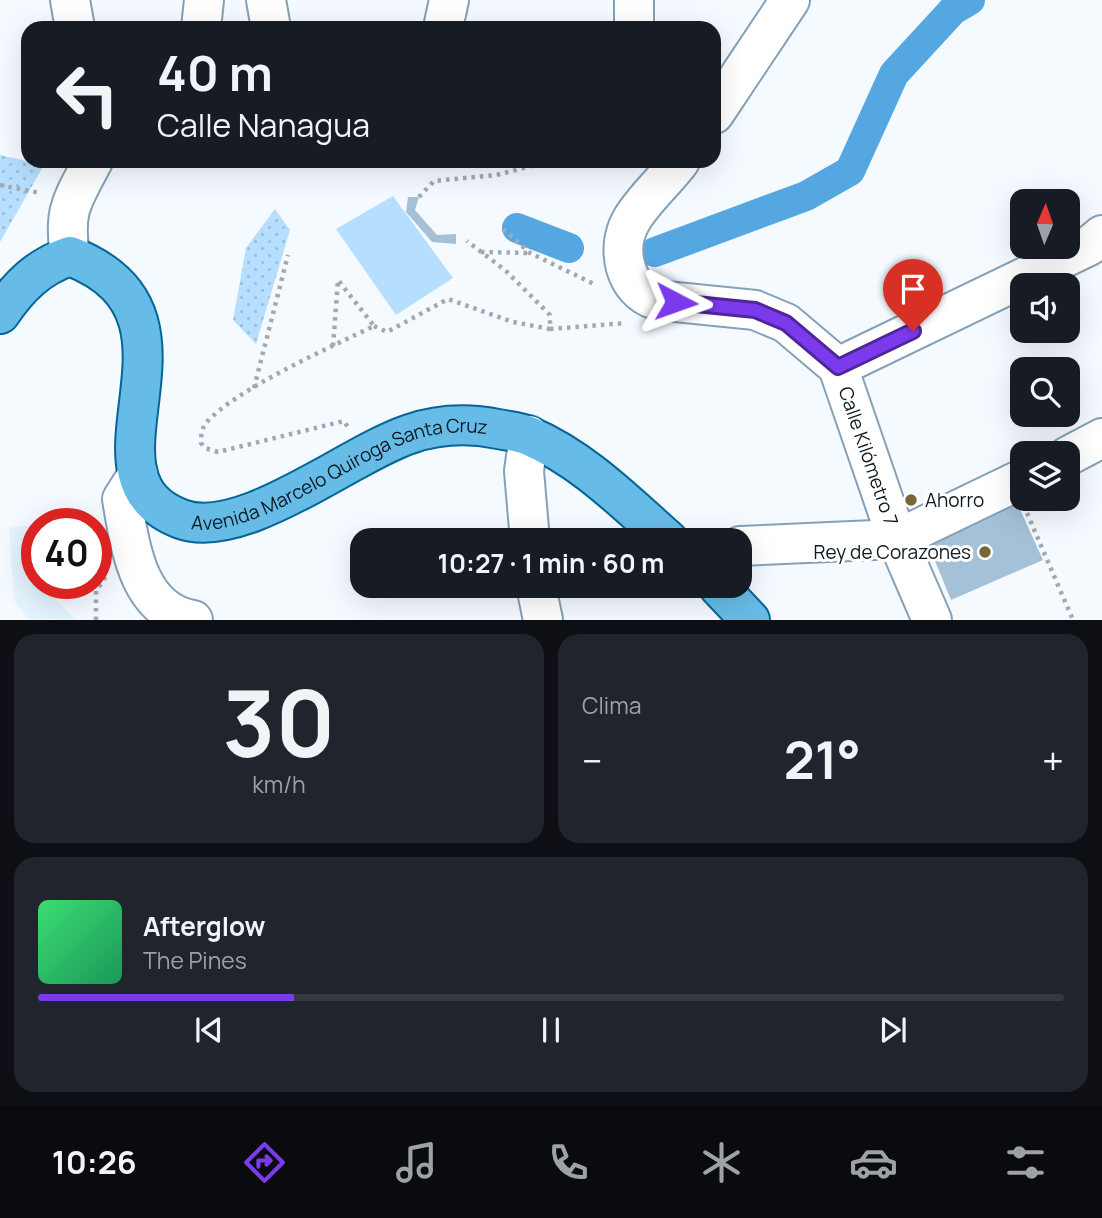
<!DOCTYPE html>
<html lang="es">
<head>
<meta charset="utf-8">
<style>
  body { margin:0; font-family:Manrope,sans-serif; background:#20242c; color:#f1f3f6; height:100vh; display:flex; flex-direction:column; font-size:26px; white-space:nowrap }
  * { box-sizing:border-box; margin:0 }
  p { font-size:23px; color:#9ea1a6 }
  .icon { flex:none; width:38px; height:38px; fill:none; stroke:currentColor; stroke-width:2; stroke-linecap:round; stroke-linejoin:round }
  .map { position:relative; height:620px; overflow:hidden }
  .details { display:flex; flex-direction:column; gap:14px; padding:14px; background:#0d0f14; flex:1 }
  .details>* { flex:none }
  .banner { position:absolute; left:21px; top:21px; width:700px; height:147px; border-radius:21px; box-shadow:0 7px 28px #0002; background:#171b24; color:#f1f3f6; overflow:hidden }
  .needle { width:46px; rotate:2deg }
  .controls { position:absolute; left:1010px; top:189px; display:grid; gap:14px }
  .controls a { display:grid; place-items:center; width:70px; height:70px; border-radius:14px; background:#171b24; box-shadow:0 7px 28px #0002; font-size:35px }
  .speed { position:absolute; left:21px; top:508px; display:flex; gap:14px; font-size:35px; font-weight:700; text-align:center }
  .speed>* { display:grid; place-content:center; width:91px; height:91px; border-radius:50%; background:#171b24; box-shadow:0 7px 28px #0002; line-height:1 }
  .speed .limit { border:10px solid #d22; background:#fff; color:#111 }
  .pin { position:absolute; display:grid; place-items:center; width:60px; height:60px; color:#fff; margin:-72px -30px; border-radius:50% 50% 50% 0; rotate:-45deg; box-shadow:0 0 7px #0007 }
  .pin .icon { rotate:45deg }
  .me { position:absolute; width:77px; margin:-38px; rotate:94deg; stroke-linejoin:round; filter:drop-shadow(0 0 5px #0008) }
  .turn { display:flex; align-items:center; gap:24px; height:147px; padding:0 21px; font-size:32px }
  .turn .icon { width:91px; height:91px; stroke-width:2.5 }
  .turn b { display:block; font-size:49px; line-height:60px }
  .big { font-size:52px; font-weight:700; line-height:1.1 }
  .details .card { flex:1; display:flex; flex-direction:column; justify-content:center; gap:10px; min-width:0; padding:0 24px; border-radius:21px; background:#20242c }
  .details .dial { align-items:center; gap:0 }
  .dial b { font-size:91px; line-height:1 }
  .song { display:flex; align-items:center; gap:21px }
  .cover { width:84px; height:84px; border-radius:10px; background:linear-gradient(135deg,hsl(140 70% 55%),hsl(150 70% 35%)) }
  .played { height:7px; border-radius:4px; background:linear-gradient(90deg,#7c3aed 25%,#363941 25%) }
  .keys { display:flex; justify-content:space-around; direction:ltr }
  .heat { display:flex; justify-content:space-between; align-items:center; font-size:38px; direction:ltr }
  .details .tiles { flex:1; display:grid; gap:14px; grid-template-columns:1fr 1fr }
  .card:last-child { grid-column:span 2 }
  .trip { position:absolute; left:350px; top:528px; width:402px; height:70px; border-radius:21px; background:#171b24; box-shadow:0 7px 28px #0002; font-weight:700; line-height:70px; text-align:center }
  .tabs { display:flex; height:112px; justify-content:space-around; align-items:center; background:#090b0e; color:#9ea1a6 }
  .tabs .icon { width:49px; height:49px }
  .tabs .selected { color:#7c3aed }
  .tabs b { font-size:32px; color:#f1f3f6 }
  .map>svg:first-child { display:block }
  .built { fill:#e4f3fe }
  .grass { fill:#b6dfff }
  .park { fill:url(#park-dots) }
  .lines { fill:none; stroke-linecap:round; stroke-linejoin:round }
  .canal { stroke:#55a7e2; stroke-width:30 }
  .building { fill:#a4c1d7 }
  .minor-casing { stroke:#85a1b7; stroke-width:42 }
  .major-casing { stroke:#066597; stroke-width:42 }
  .path { stroke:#a2aab0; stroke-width:4.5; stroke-dasharray:3.5 5; stroke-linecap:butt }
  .minor { stroke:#fff; stroke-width:38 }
  .major { stroke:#67bce7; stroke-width:38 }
  .route-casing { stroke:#51269a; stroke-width:18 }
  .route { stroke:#7c3aed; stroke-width:12 }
  .poi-dot { fill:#776735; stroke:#fff; stroke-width:2.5 }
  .labels { text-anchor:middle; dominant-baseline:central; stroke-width:6; stroke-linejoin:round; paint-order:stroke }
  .street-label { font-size:19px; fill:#0e1820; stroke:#fff }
  .poi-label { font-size:19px; fill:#0e1820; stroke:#fff; text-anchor:start }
</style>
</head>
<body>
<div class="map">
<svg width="1102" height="620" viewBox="0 0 1102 620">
  <defs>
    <pattern id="park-dots" width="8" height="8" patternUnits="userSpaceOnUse" patternTransform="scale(1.75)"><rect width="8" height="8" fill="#b6dfff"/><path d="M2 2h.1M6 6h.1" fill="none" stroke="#9bbfda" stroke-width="1.8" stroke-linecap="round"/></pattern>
  </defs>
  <rect width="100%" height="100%" fill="#f4faff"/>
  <!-- built -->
  <path class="built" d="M37,525v58h9l3,10 26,26h-47l-14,-19 -5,-73z"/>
  <!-- grass -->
  <path class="grass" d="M393,196l60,82 -57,37 -60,-86z"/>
  <!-- park -->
  <path class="park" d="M0,155l44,10 -44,77z
    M275,209l15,21 -34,114 -23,-24 13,-72z"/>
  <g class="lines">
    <!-- canal -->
    <path class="canal" d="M517,228l52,20
      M655,252l151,-56 44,-25 44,-97 59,-64 17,-10"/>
  </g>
  <!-- building -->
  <path class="building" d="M408,197h11l-4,13 22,25 19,-1v10l-24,-2 -26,-30z
    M1014,496l29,64 -92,40 -23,-56z"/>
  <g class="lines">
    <!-- minor casing -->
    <g class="minor-casing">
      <g id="minor">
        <path d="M70,0l5,28"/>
        <path d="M266,0l5,28"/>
        <path d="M634,0v28"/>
        <path d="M201,28l3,-28"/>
        <path d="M443,28l6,-28"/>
        <path d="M714,114l76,-114"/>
        <path id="s1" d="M680,161c-14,19 -39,41 -49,60 -16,28 -6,70 25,79l99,10 31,13 52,44 59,172 35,81"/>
        <path d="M70,256c-7,-46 2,-55 23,-95"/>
        <path d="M838,367l251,-121 13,-11"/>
        <path d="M529,435l-5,36 6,70"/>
        <path d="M1068,456l34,-18"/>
        <path d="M138,474l-16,25c8,46 15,112 71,121"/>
        <path d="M740,546l157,-7 125,-60"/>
        <path d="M536,586l7,34"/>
      </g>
    </g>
    <!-- major casing -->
    <g class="major-casing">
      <g id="major">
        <path id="s2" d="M0,314c19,-28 38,-47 70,-58 155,59 -5,219 111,263 61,23 168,-65 229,-85 29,-10 58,-11 88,-5 10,2 22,3 31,7 54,23 97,67 140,105"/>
        <path d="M718,586l32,34"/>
      </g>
    </g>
    <!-- path -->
    <path class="path" d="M0,185l40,8
      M419,197l15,-16 62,-6 55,-14
      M503,229l27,24 66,32
      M481,252l48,1
      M374,326l13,6 61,-33 65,23 37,7v-14l-44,-44 -39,-30
      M550,329l76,-6
      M333,346l5,-66 36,46c-41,20 -140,64 -168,97 -4,5 -5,12 -5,20l4,5 13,4 126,-31 5,8
      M254,388l34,-133
      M1027,513l46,107
      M96,620v-29l10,-15"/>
    <!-- minor -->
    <use href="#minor" class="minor"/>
    <!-- major -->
    <use href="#major" class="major"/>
  </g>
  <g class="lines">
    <!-- route casing -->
    <g class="route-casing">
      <path id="route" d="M676,302l79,8 31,13 52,44 75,-36"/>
    </g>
    <!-- route -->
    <use href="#route" class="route"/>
  </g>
  <!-- markers -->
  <g class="poi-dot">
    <circle cx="911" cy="500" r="7"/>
    <circle cx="985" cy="552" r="7"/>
  </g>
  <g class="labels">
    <!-- street labels -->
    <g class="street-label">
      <text stroke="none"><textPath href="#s1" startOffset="467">Calle Kilómetro 7</textPath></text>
      <text stroke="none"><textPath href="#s2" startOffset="579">Avenida Marcelo Quiroga Santa Cruz</textPath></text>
    </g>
    <!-- poi labels -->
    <g class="poi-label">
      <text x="925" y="500">Ahorro</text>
      <text x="971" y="552" text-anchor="end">Rey de Corazones</text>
    </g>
  </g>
</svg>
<div class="controls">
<a><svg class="needle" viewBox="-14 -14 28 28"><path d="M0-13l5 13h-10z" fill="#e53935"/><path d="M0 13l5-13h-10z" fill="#9ea1a6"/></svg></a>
<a><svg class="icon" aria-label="sound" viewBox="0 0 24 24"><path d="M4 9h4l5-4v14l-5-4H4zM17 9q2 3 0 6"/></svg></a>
<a><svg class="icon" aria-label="search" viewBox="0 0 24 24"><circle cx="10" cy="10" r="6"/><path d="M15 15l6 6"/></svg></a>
<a><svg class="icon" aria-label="layers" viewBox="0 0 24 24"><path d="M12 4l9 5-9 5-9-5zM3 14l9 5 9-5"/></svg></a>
</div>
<div class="speed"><div class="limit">40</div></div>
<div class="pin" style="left:913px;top:331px;background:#d93025"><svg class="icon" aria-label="arrive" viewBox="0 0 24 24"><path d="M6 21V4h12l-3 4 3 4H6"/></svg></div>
<svg class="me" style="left:676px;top:302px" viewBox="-20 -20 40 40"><path d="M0-17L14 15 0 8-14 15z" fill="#7c3aed" stroke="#fff" stroke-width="4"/></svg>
<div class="trip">10:27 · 1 min · 60 m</div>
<div class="banner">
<div class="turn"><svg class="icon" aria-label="left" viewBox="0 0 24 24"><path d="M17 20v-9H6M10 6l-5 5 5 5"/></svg><div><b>40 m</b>Calle Nanagua</div></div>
</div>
</div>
<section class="details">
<div class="tiles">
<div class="card dial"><b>30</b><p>km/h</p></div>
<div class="card"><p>Clima</p>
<div class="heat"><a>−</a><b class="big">21°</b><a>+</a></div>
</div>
<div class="card">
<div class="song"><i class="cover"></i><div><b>Afterglow</b><p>The Pines</p></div></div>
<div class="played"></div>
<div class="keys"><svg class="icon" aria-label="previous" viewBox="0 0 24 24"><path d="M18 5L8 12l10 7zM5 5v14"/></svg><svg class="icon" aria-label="pause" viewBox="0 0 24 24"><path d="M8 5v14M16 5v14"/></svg><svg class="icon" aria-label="next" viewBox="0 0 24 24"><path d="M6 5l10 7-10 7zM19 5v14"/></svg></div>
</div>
</div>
</section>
<nav class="tabs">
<b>10:26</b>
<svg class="icon selected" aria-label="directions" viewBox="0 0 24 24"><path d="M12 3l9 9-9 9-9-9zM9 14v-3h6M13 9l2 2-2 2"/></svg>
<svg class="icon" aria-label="music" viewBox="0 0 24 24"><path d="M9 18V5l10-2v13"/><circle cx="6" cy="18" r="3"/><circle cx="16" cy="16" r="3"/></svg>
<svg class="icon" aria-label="phone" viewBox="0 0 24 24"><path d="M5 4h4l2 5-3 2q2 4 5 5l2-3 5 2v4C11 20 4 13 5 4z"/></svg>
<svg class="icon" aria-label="climate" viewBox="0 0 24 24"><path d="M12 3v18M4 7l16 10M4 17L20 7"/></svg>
<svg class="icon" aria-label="car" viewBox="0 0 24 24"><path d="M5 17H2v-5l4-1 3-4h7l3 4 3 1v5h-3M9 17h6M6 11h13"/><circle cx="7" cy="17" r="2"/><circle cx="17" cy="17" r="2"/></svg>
<svg class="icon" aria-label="filters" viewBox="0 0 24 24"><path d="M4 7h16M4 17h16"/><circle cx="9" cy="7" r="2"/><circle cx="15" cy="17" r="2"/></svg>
</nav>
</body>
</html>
